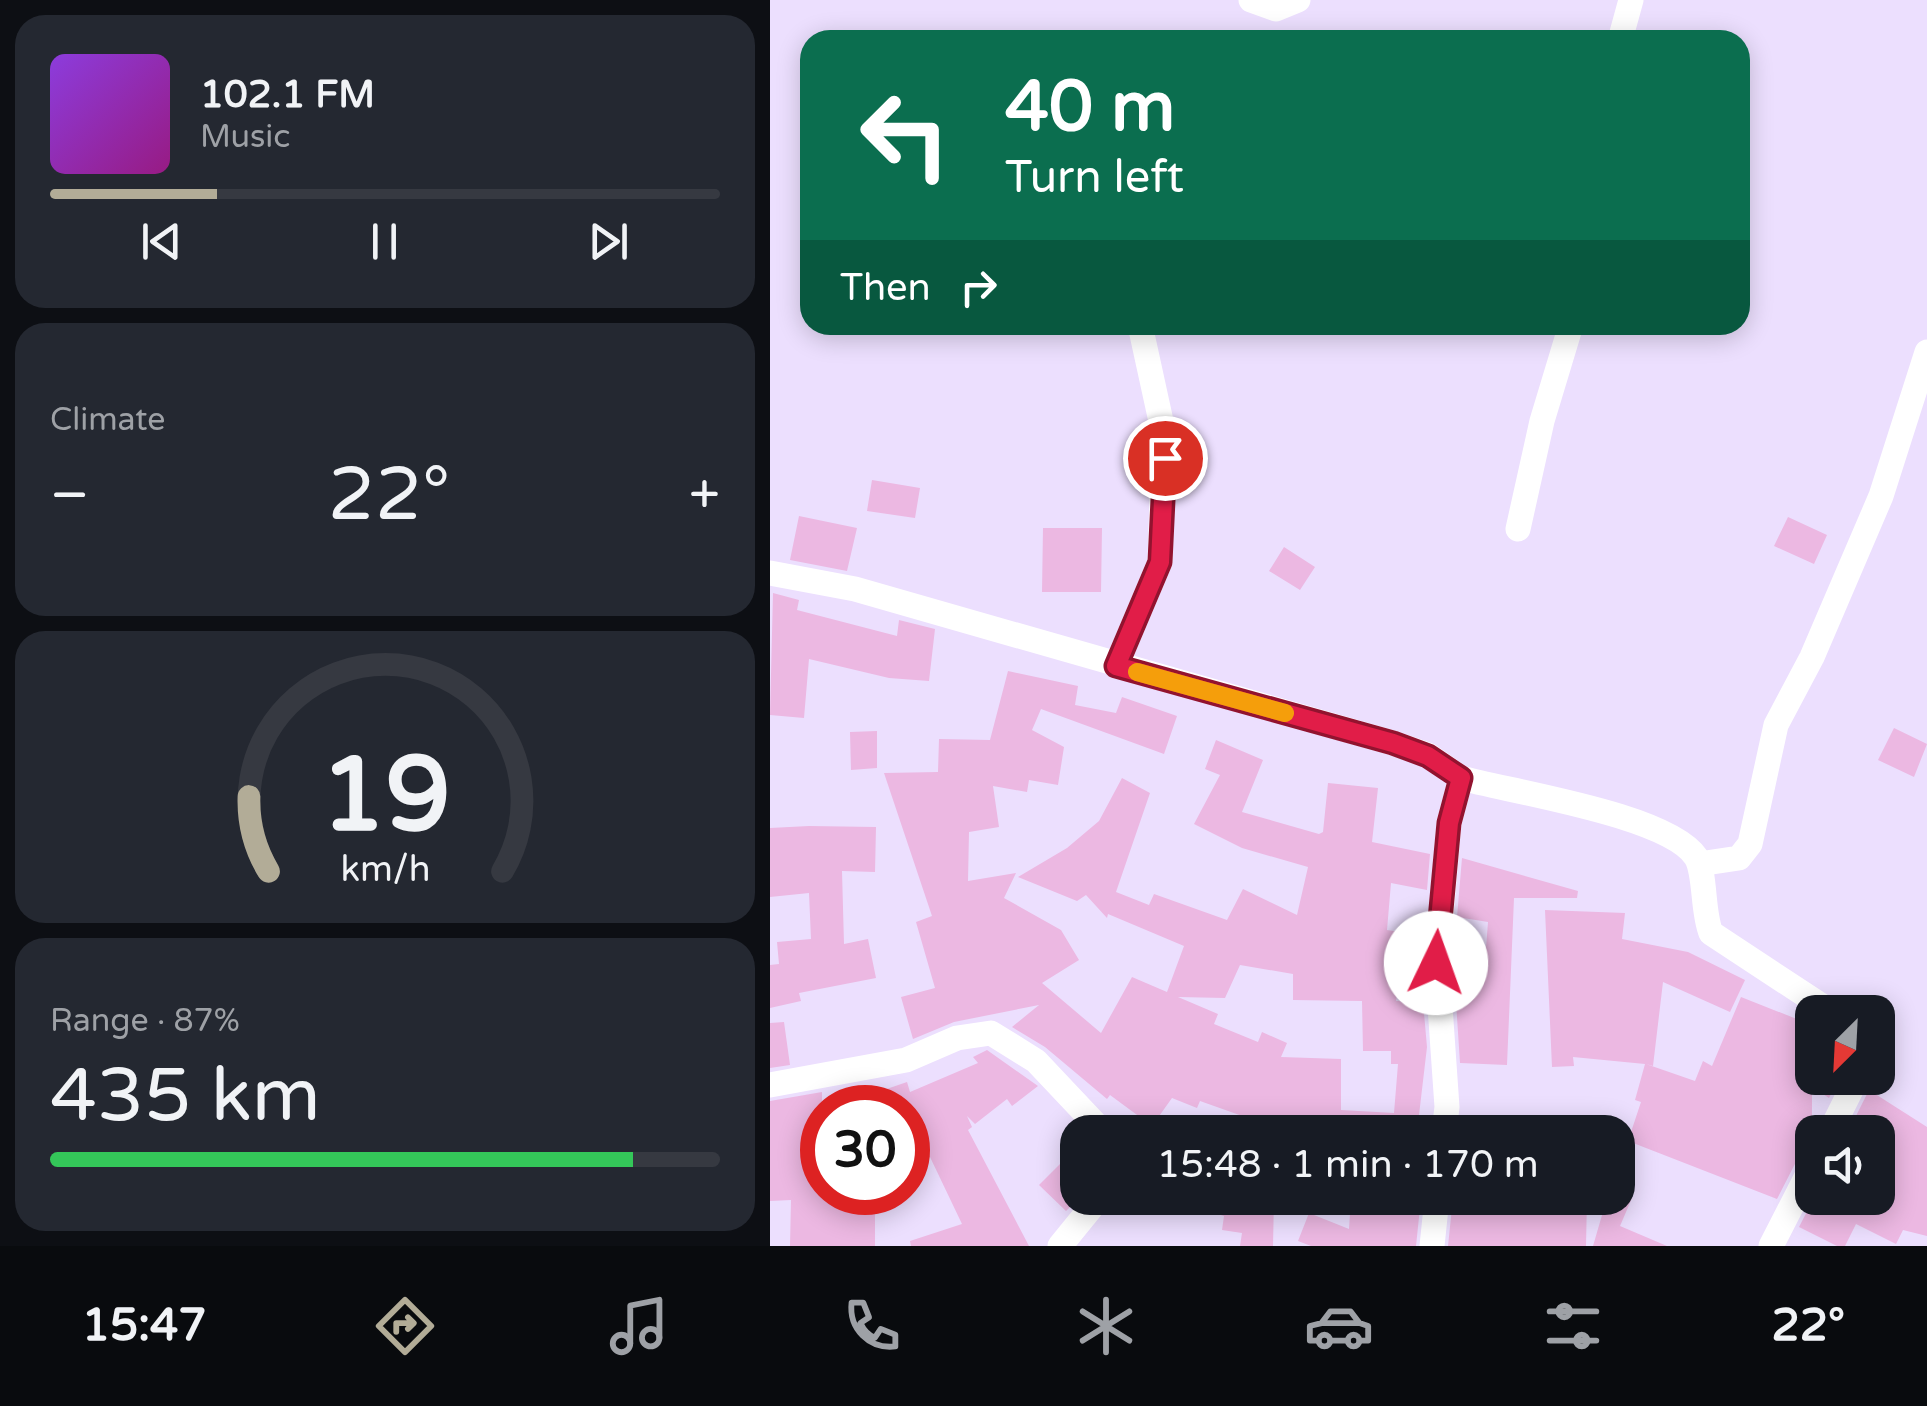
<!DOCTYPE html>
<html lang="en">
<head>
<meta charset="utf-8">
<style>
  body { margin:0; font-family:"Varela Round",sans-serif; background:#242831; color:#f1f3f6; height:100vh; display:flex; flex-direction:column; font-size:38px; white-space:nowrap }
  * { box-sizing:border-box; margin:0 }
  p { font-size:32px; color:#9ea1a6 }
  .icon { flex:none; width:55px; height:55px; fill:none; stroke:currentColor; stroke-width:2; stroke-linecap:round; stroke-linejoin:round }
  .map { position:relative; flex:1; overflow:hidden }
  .details { display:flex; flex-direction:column; gap:15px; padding:15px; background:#0d0f14; width:770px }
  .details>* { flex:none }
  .banner { position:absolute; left:30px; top:30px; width:950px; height:305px; border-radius:30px; box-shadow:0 5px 25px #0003; background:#0b6e4f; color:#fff; overflow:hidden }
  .needle { width:65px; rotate:204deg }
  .buttons { position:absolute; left:1025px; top:995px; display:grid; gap:20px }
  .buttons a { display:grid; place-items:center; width:100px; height:100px; border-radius:20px; background:#171b24; box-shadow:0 5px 25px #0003; font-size:50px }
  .speed { position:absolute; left:30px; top:1085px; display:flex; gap:20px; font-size:50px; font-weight:700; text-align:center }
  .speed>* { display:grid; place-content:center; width:130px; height:130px; border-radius:50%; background:#171b24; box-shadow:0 5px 25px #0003; line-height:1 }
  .speed .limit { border:15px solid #d22; background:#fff; color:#111 }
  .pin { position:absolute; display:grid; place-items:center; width:85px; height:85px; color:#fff; margin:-42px; border:5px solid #fff; border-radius:50%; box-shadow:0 2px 10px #0007 }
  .me { position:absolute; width:110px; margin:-55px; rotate:3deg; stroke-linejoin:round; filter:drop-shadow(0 0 8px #0008) }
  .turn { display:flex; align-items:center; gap:35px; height:210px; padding:0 40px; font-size:45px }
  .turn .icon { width:130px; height:130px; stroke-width:2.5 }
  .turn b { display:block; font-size:70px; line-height:85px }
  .then { display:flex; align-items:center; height:95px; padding:0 40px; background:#0003; gap:20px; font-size:38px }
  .big { font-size:75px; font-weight:600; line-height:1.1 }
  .details .tile { flex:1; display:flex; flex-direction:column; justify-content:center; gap:15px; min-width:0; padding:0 35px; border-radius:30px; background:#242831 }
  .details .dial { align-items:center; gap:0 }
  .dial svg { height:260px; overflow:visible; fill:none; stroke:#363941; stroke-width:7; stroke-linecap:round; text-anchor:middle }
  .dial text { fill:#f1f3f6; stroke:none }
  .song { display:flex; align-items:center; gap:30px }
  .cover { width:120px; height:120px; border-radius:15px; background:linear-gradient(135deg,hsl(270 70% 55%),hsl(310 70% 35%)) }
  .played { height:10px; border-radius:5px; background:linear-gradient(90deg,#b2ac97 25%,#363941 25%) }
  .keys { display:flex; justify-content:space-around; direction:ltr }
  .heat { display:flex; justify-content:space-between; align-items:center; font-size:55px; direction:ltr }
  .charge { height:15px; border-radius:8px; background:linear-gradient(90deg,#34c759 87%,#363941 0) }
  .trip { position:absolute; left:290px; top:1115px; width:575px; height:100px; border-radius:30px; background:#171b24; box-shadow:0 5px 25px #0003; font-weight:600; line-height:100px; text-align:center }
  .tab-bar { display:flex; height:160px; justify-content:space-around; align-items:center; background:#090b0e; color:#9ea1a6 }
  .tab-bar .icon { width:70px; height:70px }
  .tab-bar .selected { color:#b2ac97 }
  .tab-bar b { font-size:45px; color:#f1f3f6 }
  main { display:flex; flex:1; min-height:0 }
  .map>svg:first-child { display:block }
  .building { fill:#ecb8e2; fill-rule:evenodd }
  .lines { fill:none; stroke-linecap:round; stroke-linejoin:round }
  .street { stroke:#fff; stroke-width:25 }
  .route-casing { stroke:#92132f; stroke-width:25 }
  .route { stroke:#e11d48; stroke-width:18 }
  .slow { stroke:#f59e0b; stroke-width:18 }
</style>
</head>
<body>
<main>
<section class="details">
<div class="tile">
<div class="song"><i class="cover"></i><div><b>102.1 FM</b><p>Music</p></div></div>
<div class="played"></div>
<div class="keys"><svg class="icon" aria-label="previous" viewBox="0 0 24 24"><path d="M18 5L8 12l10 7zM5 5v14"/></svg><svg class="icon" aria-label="pause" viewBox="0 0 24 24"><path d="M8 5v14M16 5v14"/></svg><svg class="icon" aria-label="next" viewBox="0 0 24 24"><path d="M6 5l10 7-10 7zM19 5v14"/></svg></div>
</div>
<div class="tile"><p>Climate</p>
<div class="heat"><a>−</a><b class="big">22°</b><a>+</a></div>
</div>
<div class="tile dial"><svg viewBox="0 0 100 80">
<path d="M14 69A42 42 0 1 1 86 69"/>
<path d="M14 69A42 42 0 0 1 8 46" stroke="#b2ac97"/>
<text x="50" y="56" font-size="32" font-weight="700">19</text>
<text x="50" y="72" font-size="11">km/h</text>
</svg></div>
<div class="tile"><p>Range · 87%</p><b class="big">435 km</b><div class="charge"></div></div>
</section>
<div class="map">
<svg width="1157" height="1246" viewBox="0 0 1157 1246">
  <rect width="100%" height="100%" fill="#ecdffe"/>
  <!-- building -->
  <path class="building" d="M102,480l48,8 -5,30 -48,-7z
    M29,516l58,12 -10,43 -57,-11z
    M1018,517l39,18 -13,29 -40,-18z
    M273,528h59l-1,64h-59z
    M514,547l31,20 -15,23 -31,-19z
    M3,593l26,7 -2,10 100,26 2,-16 36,9 -6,52 -40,-3 -80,-19 -5,59 -34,-3z
    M238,671l70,15 -3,19 41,8 6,-16 55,19 -13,38 -123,-45 -9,21 32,17 -6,38 -29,-5 -2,12 -34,-6 6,41 -30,5 -1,49 48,-8 -12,25 57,32 18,30 -37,23 59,50 31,-56 35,15 17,-46 -76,-32 -1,4 -21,-23 -9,6 -59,-24 49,-29 32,-27 23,-43 28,15 -34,99 33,13 5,-11 73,26 16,-31 54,26 11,-48 -66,-19 -48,-24 26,-49 -15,-6 11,-29 47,20 -21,52 77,22 4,-2 5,-49 50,5 -6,54 58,12 -3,36 -36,-7 -4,47 20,3 -11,68 27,1 4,45 -10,85h-175l3,-15 -45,-16 -3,7 -25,-10 -20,28 -42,-31 -3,4 -62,-52 -33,-20 27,-22 -85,17 -41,17 -12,-42 34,-9 -19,-66 16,-6 -48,-143 54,-1 1,-33 51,1zM470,965l53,9v26l69,1 1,50h28v13h7l-4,49 -53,-3v-51l-60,-2 6,-14 -25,-11 -4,10 -44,-18 4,-10 -40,-17 47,1z
    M1124,728l33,16 -13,33 -36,-17z
    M107,731v37l-26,2 -1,-38z
    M39,826l67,1 -1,45 -33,-1 2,73 24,-5 8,39 -77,15 2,8 -31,7v-43l9,-1 -2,-22 34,-3 -2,-46 -39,4v-69z
    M692,858l116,33 -1,7h-63l-7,167 -47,-2 -4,-61h11l1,-28 16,1 4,-53 -31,-5z
    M775,910l80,3 -3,26 66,13 57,28 -15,32 -67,-30 -10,84 -7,-2 49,17 8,-20 9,5 29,-69 71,28v53h27l-10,20 -17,-11v63l-14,8 -21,41 -149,-58 13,-39 -6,-2 10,-36 -72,-7 1,9 -22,1z
    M14,1022l6,43 -20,3v-45z
    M217,1050l51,36 -26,20 -5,-7 -32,25 -8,-8 5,11 -4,3 61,116h-118l-1,-5 52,-17 -32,-67 -22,8v-57h-65v-4l64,-22 3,10 68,-29 -5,-6z
    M1099,1090l58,37v109l-24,-6 -7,14 -40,-20 -11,22h-8l-38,-19 15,-29h64v-55l5,-10 -27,-17z
    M52,1092v100l53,2v52h-85l1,-46 -21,1v-100z
    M290,1164l18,17v18l-12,12 -27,-26z
    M412,1198h92l-1,48h-33l2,-13 -20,-3 2,-14 -42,-13z
    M581,1198h70l-5,48h-105l-13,-5 11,-28 40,16z
    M683,1198h134l-1,48h-138z
    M837,1198h25l-12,28 47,20h-74z"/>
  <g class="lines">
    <!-- street -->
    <path class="street" d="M481,0l25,9 22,-9
      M850,40l11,-40
      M748,529l24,-108 29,-96
      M0,573l85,16 538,154 35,12 33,23 -12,45 -12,140 10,144 -3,25
      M346,666l44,-104 4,-127 -24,-110
      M691,778c51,14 207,37 235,79 10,16 6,55 15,76l120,79
      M929,864l40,-6 11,-14 26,-119 36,-68 69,-161 46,-144
      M0,1085l136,-25 51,-22 34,-5 45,28 67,71
      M1060,1132l27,-54
      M290,1246l39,-48
      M662,1246l5,-48
      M1001,1246l41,-80"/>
  </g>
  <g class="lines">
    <!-- route casing -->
    <g class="route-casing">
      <path id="route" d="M395,458l-5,104 -44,104 277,77 35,13 33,22 -12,45 -13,140"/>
    </g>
    <!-- route -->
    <use href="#route" class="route"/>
    <!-- slow -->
    <path class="slow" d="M367,672l148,41"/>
  </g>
</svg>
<div class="buttons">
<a><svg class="needle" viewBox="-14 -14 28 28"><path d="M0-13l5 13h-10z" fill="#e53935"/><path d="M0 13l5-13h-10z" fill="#9ea1a6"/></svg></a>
<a><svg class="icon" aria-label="sound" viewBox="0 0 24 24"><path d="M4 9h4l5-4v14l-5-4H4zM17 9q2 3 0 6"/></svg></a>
</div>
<div class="speed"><div class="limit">30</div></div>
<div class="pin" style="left:395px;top:458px;background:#d93025"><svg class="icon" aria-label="arrive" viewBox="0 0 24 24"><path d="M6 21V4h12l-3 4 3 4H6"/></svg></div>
<svg class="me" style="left:666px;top:963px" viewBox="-20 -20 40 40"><circle r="19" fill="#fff"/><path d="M0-13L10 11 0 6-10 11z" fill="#e11d48"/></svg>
<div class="trip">15:48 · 1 min · 170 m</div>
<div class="banner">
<div class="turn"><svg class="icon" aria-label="left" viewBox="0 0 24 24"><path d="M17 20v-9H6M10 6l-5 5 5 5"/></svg><div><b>40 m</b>Turn left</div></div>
<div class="then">Then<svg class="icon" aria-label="right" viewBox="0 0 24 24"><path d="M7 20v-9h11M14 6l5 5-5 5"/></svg></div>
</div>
</div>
</main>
<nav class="tab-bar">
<b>15:47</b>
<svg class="icon selected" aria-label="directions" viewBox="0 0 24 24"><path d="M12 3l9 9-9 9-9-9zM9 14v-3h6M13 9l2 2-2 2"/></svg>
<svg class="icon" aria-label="music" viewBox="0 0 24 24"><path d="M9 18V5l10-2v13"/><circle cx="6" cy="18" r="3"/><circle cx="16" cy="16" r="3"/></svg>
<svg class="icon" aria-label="phone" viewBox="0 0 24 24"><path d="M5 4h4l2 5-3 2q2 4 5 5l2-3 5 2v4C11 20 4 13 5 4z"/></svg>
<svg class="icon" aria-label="climate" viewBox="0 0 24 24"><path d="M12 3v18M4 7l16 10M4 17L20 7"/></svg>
<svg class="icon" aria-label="car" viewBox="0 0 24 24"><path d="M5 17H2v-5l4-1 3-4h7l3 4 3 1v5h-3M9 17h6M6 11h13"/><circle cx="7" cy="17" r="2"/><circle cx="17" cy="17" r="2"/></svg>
<svg class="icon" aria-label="filters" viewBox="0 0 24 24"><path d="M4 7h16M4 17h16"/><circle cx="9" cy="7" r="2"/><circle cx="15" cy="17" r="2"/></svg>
<b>22°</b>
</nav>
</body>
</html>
